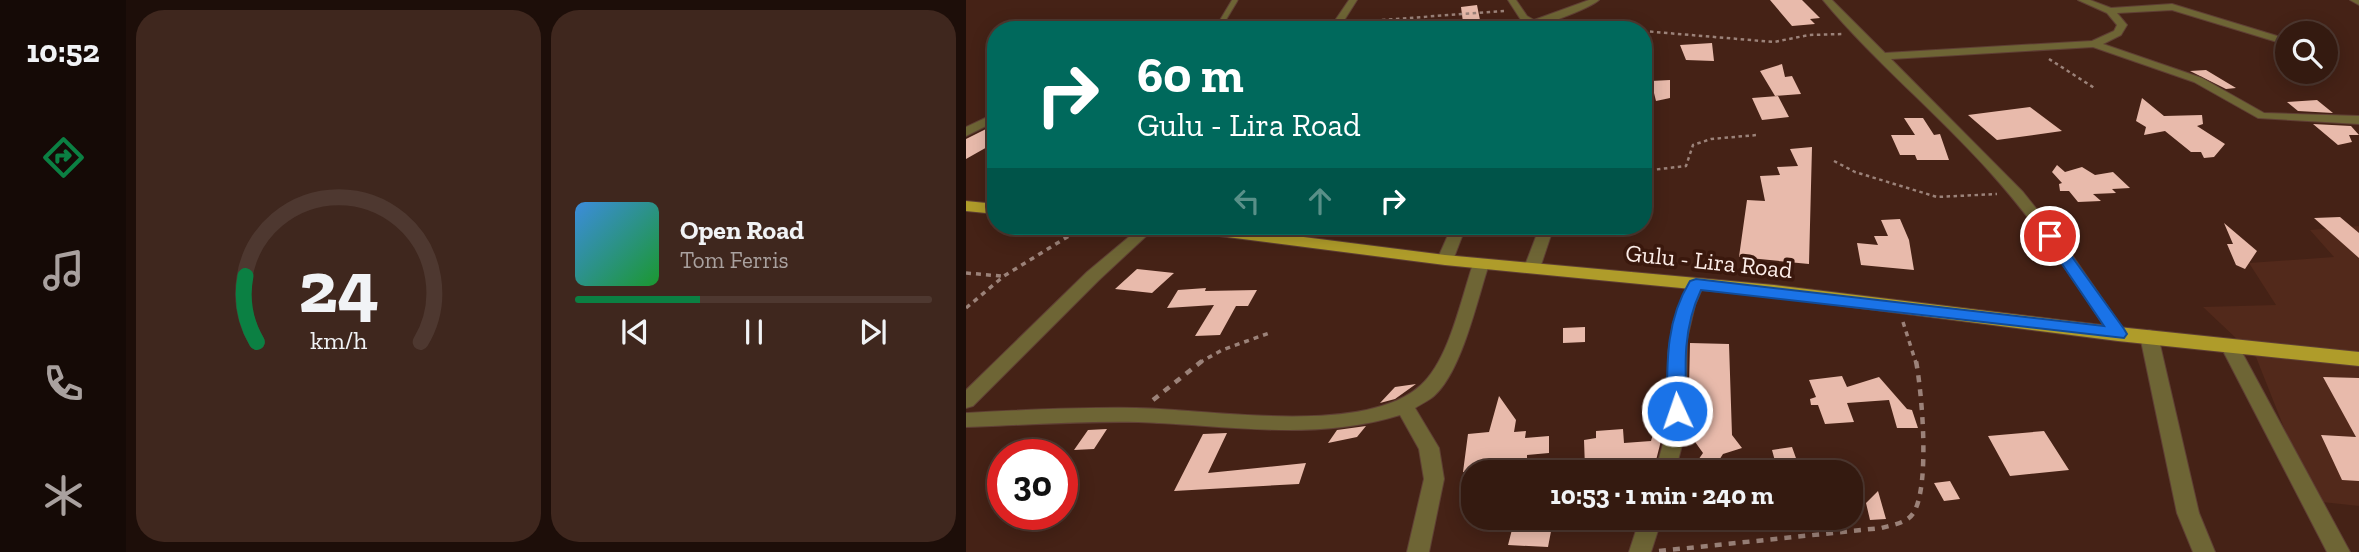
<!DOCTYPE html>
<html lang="en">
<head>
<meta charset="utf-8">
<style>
  body { margin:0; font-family:"Zilla Slab",serif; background:#3f271e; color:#f1f3f6; height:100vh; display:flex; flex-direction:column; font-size:26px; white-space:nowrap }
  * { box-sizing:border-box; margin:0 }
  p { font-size:23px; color:#a9a19f }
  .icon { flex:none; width:38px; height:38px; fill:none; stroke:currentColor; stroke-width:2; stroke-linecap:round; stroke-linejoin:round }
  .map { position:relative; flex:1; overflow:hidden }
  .details { display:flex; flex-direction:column; gap:10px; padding:10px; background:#1d0e09; width:840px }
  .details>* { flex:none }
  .top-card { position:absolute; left:21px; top:21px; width:665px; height:214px; border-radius:28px; box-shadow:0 4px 18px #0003,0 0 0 2px #4e3830; background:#00695c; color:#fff; overflow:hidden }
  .fabs { position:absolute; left:1309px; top:21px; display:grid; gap:14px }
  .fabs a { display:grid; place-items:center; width:63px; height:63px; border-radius:50%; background:#341a10; box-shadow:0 4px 18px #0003,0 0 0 2px #4e3830; font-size:35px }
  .speed { position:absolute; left:21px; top:439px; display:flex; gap:14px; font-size:35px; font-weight:700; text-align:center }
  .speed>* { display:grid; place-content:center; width:91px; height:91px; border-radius:50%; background:#341a10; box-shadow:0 4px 18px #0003,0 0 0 2px #4e3830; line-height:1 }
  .speed .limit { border:10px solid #d22; background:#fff; color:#111 }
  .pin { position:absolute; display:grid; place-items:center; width:60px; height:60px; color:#fff; margin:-30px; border:4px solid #fff; border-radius:50%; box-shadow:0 2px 7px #0007 }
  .me { position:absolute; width:77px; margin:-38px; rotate:357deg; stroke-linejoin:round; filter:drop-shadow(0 0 5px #0008) }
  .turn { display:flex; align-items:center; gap:24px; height:147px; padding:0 35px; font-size:32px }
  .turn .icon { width:91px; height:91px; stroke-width:2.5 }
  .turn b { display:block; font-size:49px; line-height:60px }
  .lanes { display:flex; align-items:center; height:66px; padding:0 35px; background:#0003; justify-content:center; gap:35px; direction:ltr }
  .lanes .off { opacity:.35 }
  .details .card { flex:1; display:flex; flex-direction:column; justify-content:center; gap:10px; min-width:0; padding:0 24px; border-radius:28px; background:#3f271e }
  .details .dial { align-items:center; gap:0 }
  .dial svg { height:182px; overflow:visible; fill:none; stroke:#4e3830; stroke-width:7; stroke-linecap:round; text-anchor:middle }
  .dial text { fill:#f1f3f6; stroke:none }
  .song { display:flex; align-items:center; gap:21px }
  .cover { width:84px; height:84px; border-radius:10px; background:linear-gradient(135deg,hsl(210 70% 55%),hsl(130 70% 35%)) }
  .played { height:7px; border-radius:4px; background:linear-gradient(90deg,#0b8043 35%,#4e3830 35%) }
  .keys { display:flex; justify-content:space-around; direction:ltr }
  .details .tiles { flex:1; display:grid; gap:10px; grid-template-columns:repeat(2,1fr) }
  .trip { position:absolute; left:495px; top:460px; width:402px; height:70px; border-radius:28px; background:#341a10; box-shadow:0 4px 18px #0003,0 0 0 2px #4e3830; font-weight:700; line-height:70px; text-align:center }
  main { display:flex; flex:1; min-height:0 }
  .tab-bar { display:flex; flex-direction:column; width:126px; justify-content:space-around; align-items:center; background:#150a06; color:#a9a19f }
  .tab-bar .icon { width:49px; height:49px }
  .tab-bar .current { color:#0b8043 }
  .tab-bar b { font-size:32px; color:#f1f3f6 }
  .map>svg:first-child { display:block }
  .built { fill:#52291b }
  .building { fill:#e8baab }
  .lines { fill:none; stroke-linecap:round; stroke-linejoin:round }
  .lane-casing { stroke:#5f3f34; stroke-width:7 }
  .street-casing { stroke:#5f3f34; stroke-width:2 }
  .primary-casing { stroke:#5f3f34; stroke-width:2 }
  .path-far2 { stroke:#9b8279; stroke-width:2.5; stroke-dasharray:3.5 3.5; stroke-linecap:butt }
  .path-far1 { stroke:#9b8279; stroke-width:3.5; stroke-dasharray:5 5; stroke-linecap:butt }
  .path { stroke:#9b8279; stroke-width:4.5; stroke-dasharray:7 7; stroke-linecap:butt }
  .lane { stroke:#6e6535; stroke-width:5 }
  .street { fill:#6e6535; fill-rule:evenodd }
  .primary { fill:#af9c2a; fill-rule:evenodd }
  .route { fill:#1a73e8; stroke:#114b97; stroke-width:2 }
  .labels { text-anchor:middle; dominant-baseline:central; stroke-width:7; stroke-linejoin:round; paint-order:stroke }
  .street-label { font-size:24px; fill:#fdeee9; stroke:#3a180d }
</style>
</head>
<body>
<main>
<nav class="tab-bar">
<b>10:52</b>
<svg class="icon current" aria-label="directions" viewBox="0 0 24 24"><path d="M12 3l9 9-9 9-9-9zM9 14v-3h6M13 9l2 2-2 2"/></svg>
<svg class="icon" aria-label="music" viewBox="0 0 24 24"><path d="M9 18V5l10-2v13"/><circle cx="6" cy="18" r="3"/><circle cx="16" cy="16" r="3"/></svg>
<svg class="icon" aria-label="phone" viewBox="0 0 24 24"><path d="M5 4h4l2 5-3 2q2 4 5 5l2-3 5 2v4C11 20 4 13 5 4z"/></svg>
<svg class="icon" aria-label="climate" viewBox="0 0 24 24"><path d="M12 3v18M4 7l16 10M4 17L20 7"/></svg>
</nav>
<section class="details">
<div class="tiles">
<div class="card dial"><svg viewBox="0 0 100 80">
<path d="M14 69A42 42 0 1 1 86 69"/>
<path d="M14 69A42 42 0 0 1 9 40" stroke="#0b8043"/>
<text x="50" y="56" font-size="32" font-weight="700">24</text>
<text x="50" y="72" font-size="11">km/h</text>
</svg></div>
<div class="card">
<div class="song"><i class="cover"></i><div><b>Open Road</b><p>Tom Ferris</p></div></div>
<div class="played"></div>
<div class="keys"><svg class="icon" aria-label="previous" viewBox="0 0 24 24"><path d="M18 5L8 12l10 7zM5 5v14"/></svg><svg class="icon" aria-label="pause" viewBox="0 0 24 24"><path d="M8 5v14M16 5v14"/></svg><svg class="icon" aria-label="next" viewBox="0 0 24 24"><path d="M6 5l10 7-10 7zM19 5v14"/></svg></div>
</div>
</div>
</section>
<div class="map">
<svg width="1393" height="552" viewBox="0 0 1393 552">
  <rect width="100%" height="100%" fill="#452216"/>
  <!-- built -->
  <path class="built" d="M1393,226v280l-46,-5 -57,-144 -53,-50 73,-2 -27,-42 85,-6 -24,-27z"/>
  <!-- building -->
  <path class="building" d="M804,0h32l18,18 -10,1 5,5 -23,2z
    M511,5l5,25h-18l-3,-23z
    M746,43l2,18 -28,-1 -6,-15z
    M816,64l3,13 7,-1 9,18 -26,2 -15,-25z
    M1240,70l30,18 -10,1 -36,-18z
    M704,80v18l-14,3 -5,-20z
    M812,96l11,21 -27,3 -10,-22z
    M1176,98l22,18 38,-1 1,9 -6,2 28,18 -11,13 -10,1 -3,-6h-10l-26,-21 -21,4 2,-8 -10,-6z
    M1351,100l16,13 -35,-2 -11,-9z
    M1064,107l32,24 -65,9 -29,-25z
    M938,118h19l11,17 6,-1 9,26h-32l-2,-5h-15l-9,-20h24z
    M30,124v18l-30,17v-20z
    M1347,124l38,2 8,9h-10l3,7 -14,3z
    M846,147l-3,117 -70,-7 8,-57 18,1 -5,-25 20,-1 -3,-8 21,-1 -8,-17z
    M1091,165l8,7 17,-5 13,8 18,-3 17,16 -18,1 4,4 -23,1 8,7 -23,1 -9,-11h-9l-1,-7 3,-1 -10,-11z
    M1374,217l19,16v25l-45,-40z
    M934,219l9,21 5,30 -53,-5 -4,-22 21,2 -4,-9h14l-7,-16z
    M1258,223l33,28 -12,18 -9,-4 -9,-21h6z
    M171,269l37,4 -22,20 -37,-4z
    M240,288l-1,3 52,-1 -9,16h-12l-16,29 -25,1 19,-31 -47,3 11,-18z
    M619,327v15l-22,1v-15z
    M724,343l39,1 3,91 10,13 -19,6 -11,17 -11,-1 -5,-7 7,-10 -15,-21z
    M876,376l5,11 32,-10 28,32 5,1 6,18h-21l-8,-28 -42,3 7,19 -29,2 -7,-19h-7l-1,-6 6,-2 -7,-17z
    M1357,377l36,1v103l-17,-1 -21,-45 35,2z
    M450,384l-21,15 -15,4 15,-16z
    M533,396l17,24 -2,12 12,-1 -1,7 24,-2v17l-22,2v17h-64l5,-38 21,-2z
    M400,426l-9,11 -29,6 9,-13z
    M141,429l-13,20 -20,1 14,-20z
    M657,429l1,14 27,-2 3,-10 9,2 -10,39h-13l3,-8 -58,4 -1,-28 12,-2v-7z
    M1078,431l25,39 -59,6 -22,-40z
    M261,433l-19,40 98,-10 -7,21 -125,7 29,-57z
    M826,447l9,25h-23l-6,-22z
    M984,481l10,18 -16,2 -10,-18z
    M912,491l8,28 -16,1 -4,-17z
    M549,518l38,3 -5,26 -40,-2z"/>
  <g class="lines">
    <!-- lane casing -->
    <g class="lane-casing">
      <path id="lane" d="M251,30l18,-30"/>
    </g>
    <!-- street casing -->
    <g class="street-casing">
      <path id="street" d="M383,0h8l-19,30h-54l50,-8z
        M542,0h8l11,16 7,4 55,-20h10c-10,9 -66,30 -79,30l6,-6 -5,-4z
        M857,0h9l53,53 207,-12 22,-10 3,-6 -10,-12 -29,-13h12l21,8 61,-4 115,35v6l-115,-35 -55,3 10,12 -6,10 -18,9 99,34 62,35 95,3v8l-101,-6 -64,-36 -101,-35 -202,12 132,133 40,50 61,88 3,4 -3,4h-12c-38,-58 -76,-115 -123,-167 -53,-59 -116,-111 -166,-171z
        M1384,0h9v5z
        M30,113v8l-30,15v-9z
        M176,226h15l-58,54 -126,126 -7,2v-18l121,-118z
        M486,226h14l-13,34 -8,5 -8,-5z
        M574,226h14l-14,42 -8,5 -8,-5z
        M515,259l8,5c-12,36 -27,107 -55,132 -6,5 -13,8 -19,12l24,40 5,31 -15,73h-22l17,-73 -5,-30 -19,-34c-86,27 -174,10 -262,7 -57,-1 -115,3 -172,5v-14c57,-3 113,-6 170,-5 73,1 229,29 285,-23 28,-25 40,-86 52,-121z
        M730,279l8,5 -9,21 -8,34 -1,91 -11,42h-20l12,-42 1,-76 5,-31 15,-39z
        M1183,330l6,2 3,4 41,177 16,39h-22l-16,-39 -37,-177 3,-4z
        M1263,339l6,2 3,4 112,207h-23l-107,-207 3,-4z
        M674,518h22l-11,34h-22z"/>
    </g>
    <!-- primary casing -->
    <g class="primary-casing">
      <path id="primary" d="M0,201l30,3v10l-30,-3z
        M206,226h44l229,29 329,30 344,42 241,25v14l-241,-25 -344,-44 -329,-32 -265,-34z"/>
    </g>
    <!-- path-far2 -->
    <path class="path-far2" d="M388,22l150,-11
      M677,31l131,11 35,-7 33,-1
      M1083,59l47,30
      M868,161l21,11 82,25 60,-3
      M677,171l43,-5 7,-21 18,-6 46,-4"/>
    <!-- path-far1 -->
    <path class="path-far1" d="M0,273l35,3
      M0,308l38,-32 81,-50
      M937,322l13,41
      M233,363l23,-13 50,-18"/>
    <!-- path -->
    <path class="path" d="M187,400l49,-39
      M693,551l222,-23c11,-3 27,-5 33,-16 16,-28 8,-119 2,-151"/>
    <!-- lane -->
    <use href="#lane" class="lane"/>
    <!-- street -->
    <use href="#street" class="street"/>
    <!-- primary -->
    <use href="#primary" class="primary"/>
  </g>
  <!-- route -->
  <path class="route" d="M1084,232l5,1 69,96 3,5 -3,4 -423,-48c-19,40 -16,78 -14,121l-10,7 -10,-7c0,-47 -2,-89 23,-130l6,-2 408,47 -61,-90z"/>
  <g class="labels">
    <!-- street labels -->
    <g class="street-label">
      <text transform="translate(743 261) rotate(6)">Gulu - Lira Road</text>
    </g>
  </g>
</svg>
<div class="fabs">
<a><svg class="icon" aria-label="search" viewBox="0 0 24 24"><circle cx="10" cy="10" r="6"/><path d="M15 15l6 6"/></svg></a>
</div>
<div class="speed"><div class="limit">30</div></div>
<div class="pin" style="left:1084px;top:236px;background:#d93025"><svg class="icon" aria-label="arrive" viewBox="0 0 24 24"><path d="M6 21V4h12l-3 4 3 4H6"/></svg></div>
<svg class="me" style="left:711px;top:411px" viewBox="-20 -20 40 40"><circle r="17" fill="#1a73e8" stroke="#fff" stroke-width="3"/><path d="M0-11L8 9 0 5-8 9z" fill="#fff"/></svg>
<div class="trip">10:53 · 1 min · 240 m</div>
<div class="top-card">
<div class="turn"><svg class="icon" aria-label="right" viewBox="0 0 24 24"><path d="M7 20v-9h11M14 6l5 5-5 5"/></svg><div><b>60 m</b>Gulu - Lira Road</div></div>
<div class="lanes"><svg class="icon off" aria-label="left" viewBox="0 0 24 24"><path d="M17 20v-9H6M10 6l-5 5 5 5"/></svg><svg class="icon off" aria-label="ahead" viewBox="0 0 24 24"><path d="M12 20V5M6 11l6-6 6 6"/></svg><svg class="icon" aria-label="right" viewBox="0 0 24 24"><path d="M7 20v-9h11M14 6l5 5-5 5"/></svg></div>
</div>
</div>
</main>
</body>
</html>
